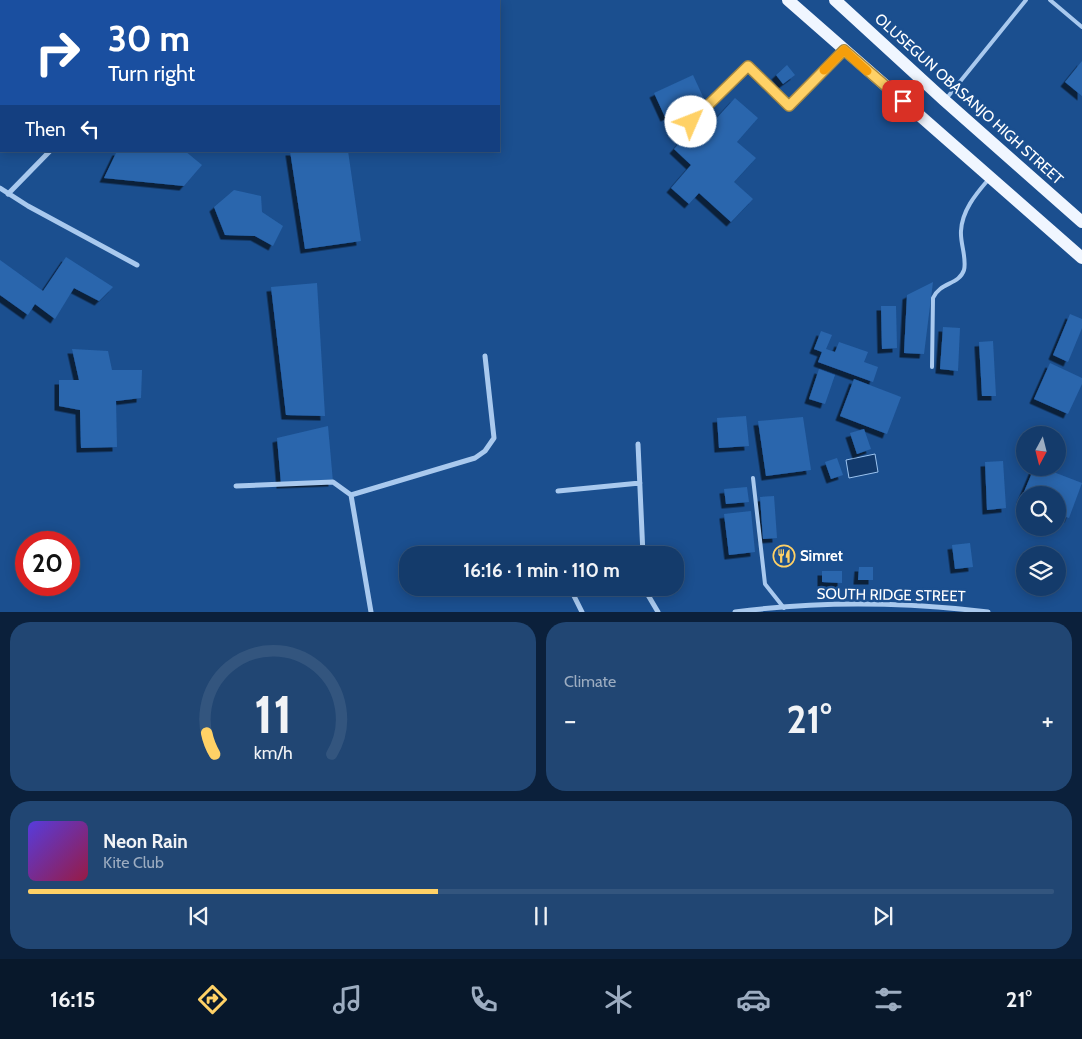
<!DOCTYPE html>
<html lang="en">
<head>
<meta charset="utf-8">
<style>
  body { margin:0; font-family:Cabin,sans-serif; background:#214673; color:#f1f3f6; height:100vh; display:flex; flex-direction:column; font-size:19px; white-space:nowrap }
  * { box-sizing:border-box; margin:0 }
  p { font-size:16px; color:#9dadc1 }
  .icon { flex:none; width:28px; height:28px; fill:none; stroke:currentColor; stroke-width:2; stroke-linecap:round; stroke-linejoin:round }
  .map { position:relative; height:612px; overflow:hidden }
  .details { display:flex; flex-direction:column; gap:10px; padding:10px; background:#0b203b; flex:1 }
  .details>* { flex:none }
  .banner { position:absolute; left:0px; top:0px; width:500px; height:152px; box-shadow:0 2px 12px #0003,0 0 0 1px #33557e; background:#1a4fa0; color:#fff; overflow:hidden }
  .needle { width:32px; rotate:187deg }
  .controls { position:absolute; left:1016px; top:426px; display:grid; gap:10px }
  .controls a { display:grid; place-items:center; width:50px; height:50px; border-radius:50%; background:#143b6b; box-shadow:0 2px 12px #0003,0 0 0 1px #33557e; font-size:25px }
  .speed { position:absolute; left:15px; top:531px; display:flex; gap:10px; font-size:25px; font-weight:700; text-align:center }
  .speed>* { display:grid; place-content:center; width:65px; height:65px; border-radius:50%; background:#143b6b; box-shadow:0 2px 12px #0003,0 0 0 1px #33557e; line-height:1 }
  .speed .limit { border:8px solid #d22; background:#fff; color:#111 }
  .pin { position:absolute; display:grid; place-items:center; width:42px; height:42px; color:#fff; margin:-21px; border-radius:10px; box-shadow:0 2px 8px #0006 }
  .me { position:absolute; width:55px; margin:-28px; rotate:46deg; stroke-linejoin:round; filter:drop-shadow(0 0 4px #0008) }
  .turn { display:flex; align-items:center; gap:18px; height:105px; padding:0 25px; font-size:22px }
  .turn .icon { width:65px; height:65px; stroke-width:2.5 }
  .turn b { display:block; font-size:35px; line-height:42px }
  .then { display:flex; align-items:center; height:48px; padding:0 25px; background:#0003; gap:10px; font-size:19px }
  .big { font-size:38px; font-weight:700; line-height:1.1 }
  .details .tile { flex:1; display:flex; flex-direction:column; justify-content:center; gap:8px; min-width:0; padding:0 18px; border-radius:20px; background:#214673 }
  .details .dial { align-items:center; gap:0 }
  .dial svg { height:130px; overflow:visible; fill:none; stroke:#33557e; stroke-width:7; stroke-linecap:round; text-anchor:middle }
  .dial text { fill:#f1f3f6; stroke:none }
  .song { display:flex; align-items:center; gap:15px }
  .cover { width:60px; height:60px; border-radius:8px; background:linear-gradient(135deg,hsl(250 70% 55%),hsl(340 70% 35%)) }
  .played { height:5px; border-radius:2px; background:linear-gradient(90deg,#ffd166 40%,#33557e 40%) }
  .keys { display:flex; justify-content:space-around; direction:ltr }
  .heat { display:flex; justify-content:space-between; align-items:center; font-size:28px; direction:ltr }
  .details .tiles { flex:1; display:grid; gap:10px; grid-template-columns:1fr 1fr }
  .tile:last-child { grid-column:span 2 }
  .trip { position:absolute; left:399px; top:546px; width:285px; height:50px; border-radius:20px; background:#143b6b; box-shadow:0 2px 12px #0003,0 0 0 1px #33557e; font-weight:700; line-height:50px; text-align:center }
  .dock { display:flex; height:80px; justify-content:space-around; align-items:center; background:#08182b; color:#9dadc1 }
  .dock .icon { width:35px; height:35px }
  .dock .selected { color:#ffd166 }
  .dock b { font-size:22px; color:#f1f3f6 }
  .map>svg:first-child { display:block }
  .water { fill:#123a6d; stroke:#9cc4f0 }
  .building { fill:#2a66ad; filter:url(#shadow) }
  .lines { fill:none; stroke-linecap:round; stroke-linejoin:round }
  .lane { stroke:#a9c9ee; stroke-width:4 }
  .street { stroke:#a9c9ee; stroke-width:5 }
  .primary { stroke:#f0f6ff; stroke-width:12 }
  .route-casing { stroke:#a68842; stroke-width:12 }
  .route { stroke:#ffd166; stroke-width:9 }
  .slow { stroke:#f59e0b; stroke-width:9 }
  .labels { text-anchor:middle; dominant-baseline:central; stroke-width:5; stroke-linejoin:round; paint-order:stroke }
  .street-label { font-size:15px; fill:#fff; stroke:#1b4f8f }
  .poi-label { font-size:15px; font-weight:bold; fill:#fff; stroke:#1b4f8f; text-anchor:start }
</style>
</head>
<body>
<div class="map">
<svg width="1082" height="612" viewBox="0 0 1082 612">
  <defs>
    <filter id="shadow"><feDropShadow dx="-4.5" dy="4.5" stdDeviation="0" flood-color="#0009"/></filter>
  </defs>
  <rect width="100%" height="100%" fill="#1b4f8f"/>
  <!-- water -->
  <path class="water" d="M875,454l3,18 -29,6 -3,-18z"/>
  <!-- building -->
  <path class="building" d="M1082,61v35l-17,-14z
    M787,65l8,10 -12,9 -7,-9z
    M693,75l11,24 -39,18 -11,-24z
    M735,98l23,20 -21,24 19,16 -22,24 19,17 -22,23 -32,-29 -10,11 -18,-16 20,-23 -17,-16 32,-35 8,7z
    M117,151h68l17,14 -18,21 -80,-8z
    M290,151h58l13,90 -56,8z
    M234,190l27,6 1,16 21,14 -10,20 -18,-10 -30,-1 -11,-28z
    M66,257l47,30 -14,14 -25,-13 -19,31 -20,-15 -7,11 -28,-20v-35l43,31z
    M933,282l-9,72 -20,-1 3,-58z
    M317,283l8,133 -39,-1 -15,-128z
    M881,306h15l1,42 -15,1z
    M1070,314l12,5v9l-14,34 -15,-7z
    M943,327l17,1 -2,43 -18,-2z
    M821,331l11,4 -6,14 9,3 4,-10 29,10 -4,10 14,5 -5,15 -55,-20 4,-10 -8,-3z
    M993,341l3,55h-14l-3,-54z
    M72,349l36,2 4,19h30l-1,28 -25,3 1,46 -36,1 -1,-38 -21,-4v-26h20z
    M1050,363l32,15v6l-14,30 -34,-15z
    M819,369l16,6 -10,29 -16,-5z
    M854,379l47,18 -14,37 -47,-18z
    M746,416l3,30 -30,2 -2,-30z
    M803,417l8,53 -45,6 -8,-55z
    M328,426l5,56 -52,2 -4,-46z
    M864,429l7,20 -14,5 -7,-21z
    M837,458l6,17 -12,4 -6,-17z
    M1003,461l3,47 -19,2 -2,-48z
    M1034,468h9l39,15 -13,35 -11,-4v-19h-33v6l-4,-2z
    M747,487l2,15 -23,2 -2,-15z
    M774,496l3,42 -14,1 -3,-42z
    M751,511l4,41 -26,3 -5,-41z
    M970,543l3,24 -18,2 -3,-24z
    M859,567h14v13h-15z
    M822,571h20v12l-20,-1z"/>
  <g class="lines">
    <!-- lane -->
    <path class="lane" d="M1050,0l32,27
      M946,99l80,-99
      M691,122l57,-56 41,40 55,-55
      M932,367l1,-69c7,-16 26,-13 31,-28 3,-12 -4,-27 -3,-39 1,-20 14,-36 27,-51
      M753,478l12,106 19,24"/>
    <!-- street -->
    <path class="street" d="M0,133l1,-2
      M0,188l28,18 109,59
      M8,194l42,-43
      M638,444l5,111
      M236,486l97,-4 18,13 124,-37 10,-7 9,-13 -9,-82
      M558,491l82,-8
      M351,495l20,117
      M573,588l1,8 8,16
      M644,588l1,2 13,22
      M735,612c83,-11 169,-10 253,0"/>
    <!-- primary -->
    <path class="primary" d="M788,0l294,258
      M835,0l109,100 138,122"/>
  </g>
  <g class="lines">
    <!-- route casing -->
    <g class="route-casing">
      <path id="route" d="M691,122l57,-56 41,40 55,-56 59,51"/>
    </g>
    <!-- route -->
    <use href="#route" class="route"/>
    <!-- slow -->
    <path class="slow" d="M824,70l20,-20 23,21"/>
  </g>
  <!-- icons -->
  <defs>
    <g id="restaurant-ring" transform="scale(1.125)"><circle r="9.5" fill="#1b4f8f" stroke="#ffd166" stroke-width="1.5"/><path d="M-5-6h1v4h1v-4h1v4h1v-4h1v5L-1.5 .5V6h-2V.5L-5-1ZM5-6V6H3V1.5H1.5Q1.5-4 5-6Z" fill="#ffd166"/></g>
  </defs>
  <g fill-rule="evenodd">
    <use href="#restaurant-ring" x="784" y="556"/>
  </g>
  <g class="labels">
    <!-- street labels -->
    <g class="street-label">
      <text transform="translate(969 99) rotate(42)">OLUSEGUN OBASANJO HIGH STREET</text>
      <text transform="translate(891 595) rotate(1)">SOUTH RIDGE STREET</text>
    </g>
    <!-- poi labels -->
    <g class="poi-label">
      <text x="800" y="556">Simret</text>
    </g>
  </g>
</svg>
<div class="controls">
<a><svg class="needle" viewBox="-14 -14 28 28"><path d="M0-13l5 13h-10z" fill="#e53935"/><path d="M0 13l5-13h-10z" fill="#9dadc1"/></svg></a>
<a><svg class="icon" aria-label="search" viewBox="0 0 24 24"><circle cx="10" cy="10" r="6"/><path d="M15 15l6 6"/></svg></a>
<a><svg class="icon" aria-label="layers" viewBox="0 0 24 24"><path d="M12 4l9 5-9 5-9-5zM3 14l9 5 9-5"/></svg></a>
</div>
<div class="speed"><div class="limit">20</div></div>
<div class="pin" style="left:903px;top:101px;background:#d93025"><svg class="icon" aria-label="arrive" viewBox="0 0 24 24"><path d="M6 21V4h12l-3 4 3 4H6"/></svg></div>
<svg class="me" style="left:691px;top:122px" viewBox="-20 -20 40 40"><circle r="19" fill="#fff"/><path d="M0-13L10 11 0 6-10 11z" fill="#ffd166"/></svg>
<div class="trip">16:16 · 1 min · 110 m</div>
<div class="banner">
<div class="turn"><svg class="icon" aria-label="right" viewBox="0 0 24 24"><path d="M7 20v-9h11M14 6l5 5-5 5"/></svg><div><b>30 m</b>Turn right</div></div>
<div class="then">Then<svg class="icon" aria-label="left" viewBox="0 0 24 24"><path d="M17 20v-9H6M10 6l-5 5 5 5"/></svg></div>
</div>
</div>
<section class="details">
<div class="tiles">
<div class="tile dial"><svg viewBox="0 0 100 80">
<path d="M14 69A42 42 0 1 1 86 69"/>
<path d="M14 69A42 42 0 0 1 9 56" stroke="#ffd166"/>
<text x="50" y="56" font-size="32" font-weight="700">11</text>
<text x="50" y="72" font-size="11">km/h</text>
</svg></div>
<div class="tile"><p>Climate</p>
<div class="heat"><a>−</a><b class="big">21°</b><a>+</a></div>
</div>
<div class="tile">
<div class="song"><i class="cover"></i><div><b>Neon Rain</b><p>Kite Club</p></div></div>
<div class="played"></div>
<div class="keys"><svg class="icon" aria-label="previous" viewBox="0 0 24 24"><path d="M18 5L8 12l10 7zM5 5v14"/></svg><svg class="icon" aria-label="pause" viewBox="0 0 24 24"><path d="M8 5v14M16 5v14"/></svg><svg class="icon" aria-label="next" viewBox="0 0 24 24"><path d="M6 5l10 7-10 7zM19 5v14"/></svg></div>
</div>
</div>
</section>
<nav class="dock">
<b>16:15</b>
<svg class="icon selected" aria-label="directions" viewBox="0 0 24 24"><path d="M12 3l9 9-9 9-9-9zM9 14v-3h6M13 9l2 2-2 2"/></svg>
<svg class="icon" aria-label="music" viewBox="0 0 24 24"><path d="M9 18V5l10-2v13"/><circle cx="6" cy="18" r="3"/><circle cx="16" cy="16" r="3"/></svg>
<svg class="icon" aria-label="phone" viewBox="0 0 24 24"><path d="M5 4h4l2 5-3 2q2 4 5 5l2-3 5 2v4C11 20 4 13 5 4z"/></svg>
<svg class="icon" aria-label="climate" viewBox="0 0 24 24"><path d="M12 3v18M4 7l16 10M4 17L20 7"/></svg>
<svg class="icon" aria-label="car" viewBox="0 0 24 24"><path d="M5 17H2v-5l4-1 3-4h7l3 4 3 1v5h-3M9 17h6M6 11h13"/><circle cx="7" cy="17" r="2"/><circle cx="17" cy="17" r="2"/></svg>
<svg class="icon" aria-label="filters" viewBox="0 0 24 24"><path d="M4 7h16M4 17h16"/><circle cx="9" cy="7" r="2"/><circle cx="15" cy="17" r="2"/></svg>
<b>21°</b>
</nav>
</body>
</html>
